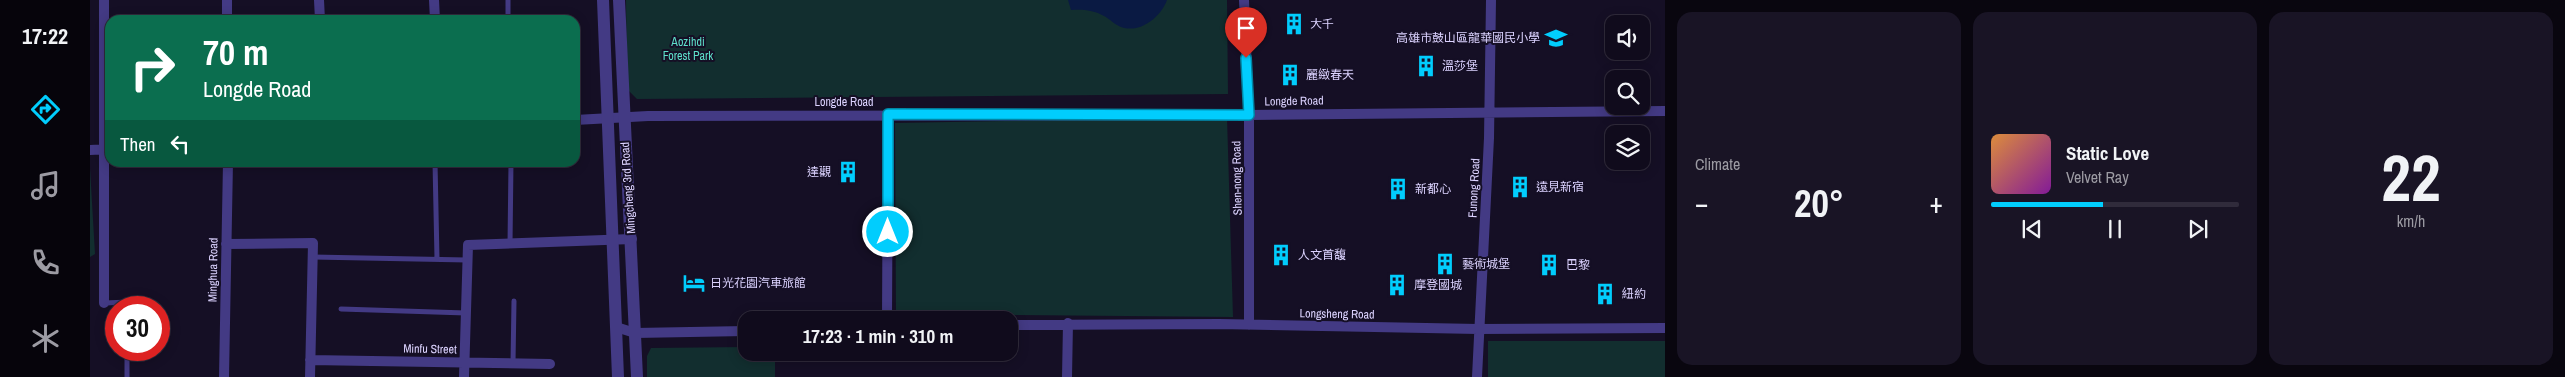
<!DOCTYPE html>
<html lang="en">
<head>
<meta charset="utf-8">
<style>
  body { margin:0; font-family:"Archivo Narrow","Noto Sans TC",sans-serif; background:#191425; color:#f1f3f6; height:100vh; display:flex; flex-direction:column; font-size:19px; white-space:nowrap }
  * { box-sizing:border-box; margin:0 }
  p { font-size:16px; color:#9c9ba3 }
  .icon { flex:none; width:28px; height:28px; fill:none; stroke:currentColor; stroke-width:2; stroke-linecap:round; stroke-linejoin:round }
  .map { position:relative; flex:1; overflow:hidden }
  .side { display:flex; flex-direction:column; gap:12px; padding:12px; background:#09060f; width:900px }
  .side>* { flex:none }
  .guide { position:absolute; left:15px; top:15px; width:475px; height:152px; border-radius:15px; box-shadow:0 2px 12px #0003,0 0 0 1px #302b3b; background:#0b6e4f; color:#fff; overflow:hidden }
  .buttons { position:absolute; left:1515px; top:15px; display:grid; gap:10px }
  .buttons a { display:grid; place-items:center; width:45px; height:45px; border-radius:10px; background:#100b1c; box-shadow:0 2px 12px #0003,0 0 0 1px #302b3b; font-size:25px }
  .speed { position:absolute; left:15px; top:296px; display:flex; gap:10px; font-size:25px; font-weight:700; text-align:center }
  .speed>* { display:grid; place-content:center; width:65px; height:65px; border-radius:50%; background:#100b1c; box-shadow:0 2px 12px #0003,0 0 0 1px #302b3b; line-height:1 }
  .speed .limit { border:8px solid #d22; background:#fff; color:#111 }
  .pin { position:absolute; display:grid; place-items:center; width:42px; height:42px; color:#fff; margin:-51px -21px; border-radius:50% 50% 50% 0; rotate:-45deg; box-shadow:0 0 5px #0007 }
  .pin .icon { rotate:45deg }
  .me { position:absolute; width:55px; margin:-28px; rotate:0deg; stroke-linejoin:round; filter:drop-shadow(0 0 4px #0008) }
  .turn { display:flex; align-items:center; gap:18px; height:105px; padding:0 15px; font-size:22px }
  .turn .icon { width:65px; height:65px; stroke-width:2.5 }
  .turn b { display:block; font-size:35px; line-height:42px }
  .then { display:flex; align-items:center; height:48px; padding:0 15px; background:#0003; gap:10px; font-size:19px }
  .big { font-size:38px; font-weight:700; line-height:1.1 }
  .side .card { flex:1; display:flex; flex-direction:column; justify-content:center; gap:8px; min-width:0; padding:0 18px; border-radius:15px; background:#191425 }
  .side .dial { align-items:center; gap:0 }
  .dial b { font-size:65px; line-height:1 }
  .song { display:flex; align-items:center; gap:15px }
  .cover { width:60px; height:60px; border-radius:8px; background:linear-gradient(135deg,hsl(30 70% 55%),hsl(290 70% 35%)) }
  .played { height:5px; border-radius:2px; background:linear-gradient(90deg,#01cdfd 45%,#302b3b 45%) }
  .keys { display:flex; justify-content:space-around; direction:ltr }
  .heat { display:flex; justify-content:space-between; align-items:center; font-size:28px; direction:ltr }
  .side .tiles { flex:1; display:grid; gap:12px; grid-template-columns:repeat(3,1fr) }
  .trip { position:absolute; left:648px; top:311px; width:280px; height:50px; border-radius:15px; background:#100b1c; box-shadow:0 2px 12px #0003,0 0 0 1px #302b3b; font-weight:700; line-height:50px; text-align:center }
  main { display:flex; flex:1; min-height:0 }
  .tab-bar { display:flex; flex-direction:column; width:90px; justify-content:space-around; align-items:center; background:#06040b; color:#9c9ba3 }
  .tab-bar .icon { width:35px; height:35px }
  .tab-bar .active { color:#01cdfd }
  .tab-bar b { font-size:22px; color:#f1f3f6 }
  .map>svg:first-child { display:block }
  .green { fill:#122e2f }
  .water { fill:#0a1a43 }
  .lines { fill:none; stroke-linecap:round; stroke-linejoin:round }
  .service { stroke:#433a84; stroke-width:5 }
  .minor { stroke:#433a84; stroke-width:10 }
  .tertiary { stroke:#433a84; stroke-width:12 }
  .route-casing { stroke:#0185a4; stroke-width:12 }
  .route { stroke:#01cdfd; stroke-width:9 }
  .labels { text-anchor:middle; dominant-baseline:central; stroke-width:4; stroke-linejoin:round; paint-order:stroke }
  .poi-label { font-size:12px; fill:#dcd3ff; stroke:#150f25; text-anchor:start }
  .park-label { font-size:12px; fill:#5ee0cb; stroke:#150f25 }
  .street-label { font-size:12px; fill:#dcd3ff; stroke:#150f25 }
</style>
</head>
<body>
<main>
<nav class="tab-bar">
<b>17:22</b>
<svg class="icon active" aria-label="directions" viewBox="0 0 24 24"><path d="M12 3l9 9-9 9-9-9zM9 14v-3h6M13 9l2 2-2 2"/></svg>
<svg class="icon" aria-label="music" viewBox="0 0 24 24"><path d="M9 18V5l10-2v13"/><circle cx="6" cy="18" r="3"/><circle cx="16" cy="16" r="3"/></svg>
<svg class="icon" aria-label="phone" viewBox="0 0 24 24"><path d="M5 4h4l2 5-3 2q2 4 5 5l2-3 5 2v4C11 20 4 13 5 4z"/></svg>
<svg class="icon" aria-label="climate" viewBox="0 0 24 24"><path d="M12 3v18M4 7l16 10M4 17L20 7"/></svg>
</nav>
<div class="map">
<svg width="1575" height="377" viewBox="0 0 1575 377">
  <rect width="100%" height="100%" fill="#150f25"/>
  <!-- green -->
  <path class="green" d="M536,0h601l1,94 -591,5 -10,-10z
    M1137,117l6,200 -337,-3 -1,-191z
    M0,168l5,86 -5,3z
    M1398,341h177v36h-177z
    M656,347v5l29,1v24h-128v-21l4,-8z"/>
  <!-- water -->
  <path class="water" d="M978,0h99c-6,17 -27,34 -46,27 -6,-2 -11,-8 -17,-11 -10,-6 -22,-7 -33,-6z"/>
  <g class="lines">
    <!-- service -->
    <path class="service" d="M418,0v20
      M345,162l2,97
      M420,244l1,-82
      M223,257l154,3
      M15,303l23,-1v6
      M251,309l125,4
      M841,352l7,7 21,-1
      M423,363l1,-62
      M37,377v-27"/>
    <!-- minor -->
    <path class="minor" d="M14,0v303
      M137,0v20
      M229,0l1,20
      M344,0l1,20
      M1154,0l5,115v210
      M485,120l73,-4 601,-1 416,-4
      M0,150l20,-1
      M136,244l87,-1 -3,134
      M797,320l1,-206
      M919,325l210,-1 259,5 187,-1
      M526,327l19,6 111,-2
      M220,360l240,4
      M134,377l4,-215
      M374,377l4,-132 164,-6
      M977,377l1,-54
      M1387,377l12,-239 2,-138"/>
    <!-- tertiary -->
    <path class="tertiary" d="M513,0l15,377
      M529,0l18,377"/>
  </g>
  <g class="lines">
    <!-- route casing -->
    <g class="route-casing">
      <path id="route" d="M798,232v-118l361,1 -3,-57"/>
    </g>
    <!-- route -->
    <use href="#route" class="route"/>
  </g>
  <!-- icons -->
  <defs>
    <g id="building-bare" transform="scale(1.725)"><path d="M-4-6H4V6H1V3H-1V6H-4ZM-2.5-4.3h1.7v1.8h-1.7ZM.8-4.3h1.7v1.8H.8ZM-2.5-1h1.7V.8h-1.7ZM.8-1h1.7V.8H.8Z" fill="#01cdfd" stroke="#150f25" stroke-width="2.5" paint-order="stroke"/></g>
    <g id="school-bare" transform="scale(1.725)"><path d="M0-5L7-2L0 1L-7-2ZM-4 1L0 2.5L4 1V4Q0 6-4 4Z" fill="#01cdfd" stroke="#150f25" stroke-width="2.5" paint-order="stroke"/></g>
    <g id="hotel-bare" transform="scale(1.725)"><path d="M-6-4.5h1.5V1H6V5H4.5V3h-9V5H-6ZM-4 0a1.8 1.8 0 1 1 3.6 0ZM.5 0V-2.5h3Q6-2.5 6 0Z" fill="#01cdfd" stroke="#150f25" stroke-width="2.5" paint-order="stroke"/></g>
  </defs>
  <g fill-rule="evenodd">
    <use href="#building-bare" x="1204" y="24"/>
    <use href="#school-bare" x="1466" y="38"/>
    <use href="#building-bare" x="1336" y="66"/>
    <use href="#building-bare" x="1200" y="75"/>
    <use href="#building-bare" x="758" y="172"/>
    <use href="#building-bare" x="1430" y="187"/>
    <use href="#building-bare" x="1308" y="189"/>
    <use href="#building-bare" x="1191" y="255"/>
    <use href="#building-bare" x="1355" y="264"/>
    <use href="#building-bare" x="1459" y="265"/>
    <use href="#hotel-bare" x="604" y="283"/>
    <use href="#building-bare" x="1307" y="285"/>
    <use href="#building-bare" x="1515" y="294"/>
  </g>
  <g class="labels">
    <!-- poi labels -->
    <g class="poi-label">
      <text x="1220" y="24">大千</text>
      <text x="1450" y="38" text-anchor="end">高雄市鼓山區龍華國民小學</text>
      <text x="1352" y="66">溫莎堡</text>
      <text x="1216" y="75">麗緻春天</text>
      <text x="741" y="172" text-anchor="end">達觀</text>
      <text x="1446" y="187">遠見新宿</text>
      <text x="1325" y="189">新都心</text>
      <text x="1208" y="255">人文首馥</text>
      <text x="1372" y="264">藝術城堡</text>
      <text x="1476" y="265">巴黎</text>
      <text x="620" y="283">日光花園汽車旅館</text>
      <text x="1324" y="285">摩登國城</text>
      <text x="1532" y="294">紐約</text>
    </g>
    <!-- park labels -->
    <g class="park-label">
      <text x="598" y="42">Aozihdi<tspan x="598" dy="14">Forest Park</tspan></text>
    </g>
    <!-- street labels -->
    <g class="street-label">
      <text transform="translate(1204 101) rotate(-1)">Longde Road</text>
      <text x="754" y="102">Longde Road</text>
      <text transform="translate(1147 178) rotate(-91)">Shen-nong Road</text>
      <text transform="translate(538 188) rotate(-94)">Mingcheng 3rd Road</text>
      <text transform="translate(1384 188) rotate(-87)">Funong Road</text>
      <text transform="translate(123 270) rotate(-89)">Minghua Road</text>
      <text transform="translate(1247 314) rotate(1)">Longsheng Road</text>
      <text transform="translate(340 349) rotate(1)">Minfu Street</text>
    </g>
  </g>
</svg>
<div class="buttons">
<a><svg class="icon" aria-label="sound" viewBox="0 0 24 24"><path d="M4 9h4l5-4v14l-5-4H4zM17 9q2 3 0 6"/></svg></a>
<a><svg class="icon" aria-label="search" viewBox="0 0 24 24"><circle cx="10" cy="10" r="6"/><path d="M15 15l6 6"/></svg></a>
<a><svg class="icon" aria-label="layers" viewBox="0 0 24 24"><path d="M12 4l9 5-9 5-9-5zM3 14l9 5 9-5"/></svg></a>
</div>
<div class="speed"><div class="limit">30</div></div>
<div class="pin" style="left:1156px;top:58px;background:#d93025"><svg class="icon" aria-label="arrive" viewBox="0 0 24 24"><path d="M6 21V4h12l-3 4 3 4H6"/></svg></div>
<svg class="me" style="left:798px;top:232px" viewBox="-20 -20 40 40"><circle r="17" fill="#01cdfd" stroke="#fff" stroke-width="3"/><path d="M0-11L8 9 0 5-8 9z" fill="#fff"/></svg>
<div class="trip">17:23 · 1 min · 310 m</div>
<div class="guide">
<div class="turn"><svg class="icon" aria-label="right" viewBox="0 0 24 24"><path d="M7 20v-9h11M14 6l5 5-5 5"/></svg><div><b>70 m</b>Longde Road</div></div>
<div class="then">Then<svg class="icon" aria-label="left" viewBox="0 0 24 24"><path d="M17 20v-9H6M10 6l-5 5 5 5"/></svg></div>
</div>
</div>
<section class="side">
<div class="tiles">
<div class="card"><p>Climate</p>
<div class="heat"><a>−</a><b class="big">20°</b><a>+</a></div>
</div>
<div class="card">
<div class="song"><i class="cover"></i><div><b>Static Love</b><p>Velvet Ray</p></div></div>
<div class="played"></div>
<div class="keys"><svg class="icon" aria-label="previous" viewBox="0 0 24 24"><path d="M18 5L8 12l10 7zM5 5v14"/></svg><svg class="icon" aria-label="pause" viewBox="0 0 24 24"><path d="M8 5v14M16 5v14"/></svg><svg class="icon" aria-label="next" viewBox="0 0 24 24"><path d="M6 5l10 7-10 7zM19 5v14"/></svg></div>
</div>
<div class="card dial"><b>22</b><p>km/h</p></div>
</div>
</section>
</main>
</body>
</html>
